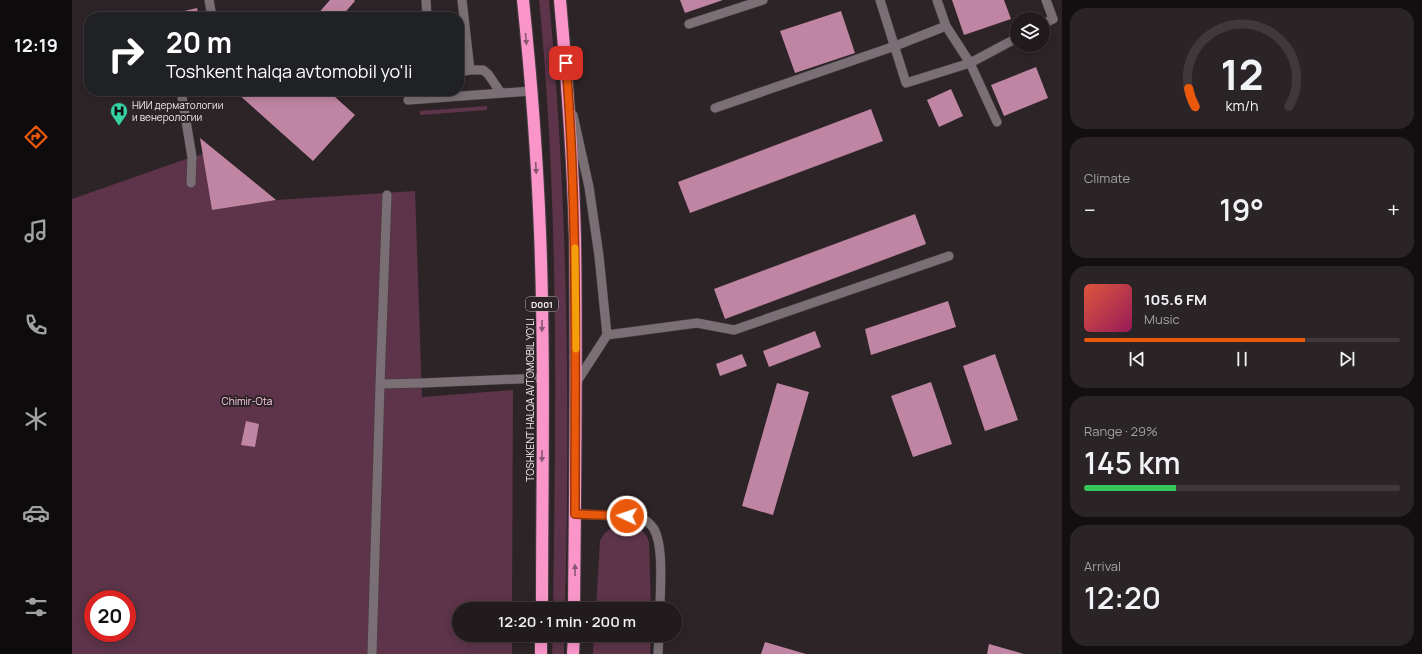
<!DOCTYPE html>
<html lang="en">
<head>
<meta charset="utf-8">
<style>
  body { margin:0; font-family:Manrope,sans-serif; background:#2a2427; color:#f1f3f6; height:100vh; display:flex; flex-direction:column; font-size:15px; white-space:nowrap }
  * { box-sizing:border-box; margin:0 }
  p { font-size:13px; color:#a2a1a4 }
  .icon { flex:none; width:22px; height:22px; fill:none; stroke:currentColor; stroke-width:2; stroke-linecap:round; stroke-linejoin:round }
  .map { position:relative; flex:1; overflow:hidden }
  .side { display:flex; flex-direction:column; gap:8px; padding:8px; background:#130f10; width:360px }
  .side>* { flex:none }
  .guide { position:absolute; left:12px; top:12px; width:380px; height:84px; border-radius:16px; box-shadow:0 2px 10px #0003,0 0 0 1px #3f393c; background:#202124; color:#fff; overflow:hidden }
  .fabs { position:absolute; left:938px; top:12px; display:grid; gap:8px }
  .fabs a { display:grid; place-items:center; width:40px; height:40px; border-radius:50%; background:#221b1e; box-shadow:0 2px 10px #0003,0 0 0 1px #3f393c; font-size:20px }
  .speed { position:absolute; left:12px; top:590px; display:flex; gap:8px; font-size:20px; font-weight:700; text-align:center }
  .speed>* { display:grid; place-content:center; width:52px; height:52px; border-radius:50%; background:#221b1e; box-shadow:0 2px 10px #0003,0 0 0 1px #3f393c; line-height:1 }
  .speed .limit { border:6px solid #d22; background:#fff; color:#111 }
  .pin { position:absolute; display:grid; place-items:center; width:34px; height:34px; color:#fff; margin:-17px; border-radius:8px; box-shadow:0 2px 6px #0006 }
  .me { position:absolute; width:44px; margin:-22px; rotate:273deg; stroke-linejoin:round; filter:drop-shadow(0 0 3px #0008) }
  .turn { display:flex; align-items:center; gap:14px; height:84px; padding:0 16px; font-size:18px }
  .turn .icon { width:52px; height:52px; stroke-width:2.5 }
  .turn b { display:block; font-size:28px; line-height:34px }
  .big { font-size:30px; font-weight:600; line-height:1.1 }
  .side .card { flex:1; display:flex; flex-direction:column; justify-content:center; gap:6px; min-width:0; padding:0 14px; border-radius:16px; background:#2a2427 }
  .side .dial { align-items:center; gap:0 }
  .dial svg { height:104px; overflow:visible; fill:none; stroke:#3f393c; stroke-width:7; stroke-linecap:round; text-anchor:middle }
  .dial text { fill:#f1f3f6; stroke:none }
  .song { display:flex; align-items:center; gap:12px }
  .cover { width:48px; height:48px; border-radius:6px; background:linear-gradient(135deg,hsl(10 70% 55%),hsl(330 70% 35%)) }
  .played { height:4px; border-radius:2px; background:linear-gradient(90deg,#ea580c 70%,#3f393c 70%) }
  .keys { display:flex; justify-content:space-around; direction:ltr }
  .heat { display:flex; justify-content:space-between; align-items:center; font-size:22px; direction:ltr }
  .charge { height:6px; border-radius:3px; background:linear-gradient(90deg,#34c759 29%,#3f393c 0) }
  .trip { position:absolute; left:380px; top:602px; width:230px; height:40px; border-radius:20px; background:#221b1e; box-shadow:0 2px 10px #0003,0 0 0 1px #3f393c; font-weight:600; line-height:40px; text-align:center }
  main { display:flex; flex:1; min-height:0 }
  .tabs { display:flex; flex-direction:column; width:72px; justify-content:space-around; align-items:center; background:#0e0b0c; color:#a2a1a4 }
  .tabs .icon { width:28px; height:28px }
  .tabs .current { color:#ea580c }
  .tabs b { font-size:18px; color:#f1f3f6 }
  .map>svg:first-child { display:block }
  .green { fill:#5d3449; fill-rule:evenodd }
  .building { fill:#c085a2 }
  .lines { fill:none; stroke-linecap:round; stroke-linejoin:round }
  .lane-casing { stroke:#463f42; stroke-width:10 }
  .highway-casing { stroke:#463f42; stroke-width:14 }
  .lane { stroke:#796f74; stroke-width:9 }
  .highway { stroke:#fa95c9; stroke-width:12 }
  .oneway { fill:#895770 }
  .route-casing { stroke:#983908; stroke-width:10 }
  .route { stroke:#ea580c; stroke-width:7 }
  .slow { stroke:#f59e0b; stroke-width:7 }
  .labels { text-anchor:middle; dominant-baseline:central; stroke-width:4; stroke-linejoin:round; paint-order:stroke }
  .shield { fill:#2d2428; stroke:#b8b1b4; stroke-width:1 }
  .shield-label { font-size:9px; font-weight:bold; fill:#f3edf0 }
  .poi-label { font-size:10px; fill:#f3edf0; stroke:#2d2428; text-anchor:start }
  .street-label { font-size:10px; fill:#f3edf0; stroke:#2d2428 }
  .park-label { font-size:10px; fill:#ffcbe4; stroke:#2d2428 }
</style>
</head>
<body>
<main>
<nav class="tabs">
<b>12:19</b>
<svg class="icon current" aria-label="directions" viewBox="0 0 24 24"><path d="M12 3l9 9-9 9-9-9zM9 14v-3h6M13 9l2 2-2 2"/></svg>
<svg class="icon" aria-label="music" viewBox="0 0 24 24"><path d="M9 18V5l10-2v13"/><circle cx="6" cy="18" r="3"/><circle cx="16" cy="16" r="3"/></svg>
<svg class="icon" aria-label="phone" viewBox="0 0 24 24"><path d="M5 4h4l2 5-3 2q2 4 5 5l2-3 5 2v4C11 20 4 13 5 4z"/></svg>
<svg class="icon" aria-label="climate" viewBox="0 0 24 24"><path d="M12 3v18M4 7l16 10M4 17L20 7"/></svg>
<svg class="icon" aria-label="car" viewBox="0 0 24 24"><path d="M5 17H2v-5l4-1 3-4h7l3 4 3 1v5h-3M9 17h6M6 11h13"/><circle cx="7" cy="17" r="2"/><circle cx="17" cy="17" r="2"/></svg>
<svg class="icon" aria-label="filters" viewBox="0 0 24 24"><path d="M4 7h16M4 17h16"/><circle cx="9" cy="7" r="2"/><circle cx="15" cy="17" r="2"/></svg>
</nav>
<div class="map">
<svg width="990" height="654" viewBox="0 0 990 654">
  <rect width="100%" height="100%" fill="#2d2428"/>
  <!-- green -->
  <path class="green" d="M467,0h10c19,202 21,406 16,609h-12c3,-203 6,-407 -14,-609z
    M415,106v4l-67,5v-4z
    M131,154l9,56 64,-10 139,-9 7,206 91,-7 -1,219h-53v26h53v19h-440v-455l114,-40zM21,599h34v34h-34z
    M546,526c14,-1 26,0 31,16l2,67h-55l4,-68c4,-9 9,-12 18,-15z
    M481,635h11v19h-12z
    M522,635h57l-1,19h-57z"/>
  <!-- building -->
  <path class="building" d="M258,0h24l1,1 -14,16h-26z
    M608,0h43l-38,13z
    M880,0h52l7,19 -47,16z
    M125,8l2,9h-36v-1z
    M769,11l14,42 -60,20 -15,-42z
    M964,67l12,31 -44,18 -13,-31z
    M879,89l12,27 -24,11 -12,-27z
    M165,91h101l-4,5 21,19 -42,46 -77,-69z
    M799,109l12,32 -193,72 -12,-31z
    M128,138l64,52 12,10 -64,10z
    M843,214l11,30 -201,75 -11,-30z
    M876,301l8,26 -85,28 -6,-26z
    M743,331l6,16 -52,20 -6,-16z
    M670,354l5,12 -27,10 -4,-12z
    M923,354l23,66 -33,11 -22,-65z
    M859,382l21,62 -39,13 -22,-61z
    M705,383l32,9 -36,123 -31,-9z
    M174,421l13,3 -4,23 -14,-2z
    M693,642l41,12h-45z
    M917,644l35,10h-37z"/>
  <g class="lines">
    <!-- lane casing -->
    <g class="lane-casing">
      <path id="lane" d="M137,0l3,17
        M354,0l1,17
        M390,0l8,70h13l5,4 13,19
        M808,0l26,83 64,-20 47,-25
        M865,0l9,26 24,37 27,59
        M617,24l74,-24
        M971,24l10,-5 -7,-19
        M387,72l11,-2
        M109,91l11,66 -1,26
        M336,100l123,-9
        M643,108l180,-62 51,-20
        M501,115l16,72 10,69 8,79 -31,48
        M535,335l90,-12 37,7 215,-74
        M308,384l43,-1 119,-5
        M503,514l65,3c6,3 10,6 14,12 10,18 6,59 6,80
        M300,654l8,-270 7,-189
        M586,654l1,-19"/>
    </g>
    <!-- highway casing -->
    <g class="highway-casing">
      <path id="highway" d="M451,0c8,77 14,155 17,232 5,126 2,252 2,377
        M488,0c7,79 13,159 15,238 2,124 0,248 -1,371
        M469,654v-19
        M501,654l1,-19"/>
    </g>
    <!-- lane -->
    <use href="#lane" class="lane"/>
    <!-- highway -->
    <use href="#highway" class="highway"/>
  </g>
  <!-- one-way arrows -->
  <defs><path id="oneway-solid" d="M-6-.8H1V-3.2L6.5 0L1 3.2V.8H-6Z"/></defs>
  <g class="oneway">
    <use href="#oneway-solid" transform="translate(454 39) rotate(85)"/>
    <use href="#oneway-solid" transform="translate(464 168) rotate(87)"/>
    <use href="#oneway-solid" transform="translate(470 326) rotate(90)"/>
    <use href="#oneway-solid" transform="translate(470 456) rotate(90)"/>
    <use href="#oneway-solid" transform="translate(503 570) rotate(-90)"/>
  </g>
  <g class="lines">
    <!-- route casing -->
    <g class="route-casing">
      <path id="route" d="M494,63c12,150 9,300 9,451l52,2"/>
    </g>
    <!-- route -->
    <use href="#route" class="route"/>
    <!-- slow -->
    <path class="slow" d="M503,248l1,101"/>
  </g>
  <!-- icons -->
  <defs>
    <g id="hospital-pin" transform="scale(0.9)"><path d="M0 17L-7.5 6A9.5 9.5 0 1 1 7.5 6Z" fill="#37d4a6" stroke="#2d2428"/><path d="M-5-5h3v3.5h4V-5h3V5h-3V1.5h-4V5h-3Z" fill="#111"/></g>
  </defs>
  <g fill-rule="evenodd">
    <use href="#hospital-pin" x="47" y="111"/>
  </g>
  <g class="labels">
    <!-- shield labels -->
    <rect class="shield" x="454" y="297" width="32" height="14" rx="3"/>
    <g class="shield-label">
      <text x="470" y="304">D001</text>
    </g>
    <!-- poi labels -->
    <g class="poi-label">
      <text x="60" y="105">НИИ дерматологии<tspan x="60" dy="12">и венерологии</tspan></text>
    </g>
    <!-- street labels -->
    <g class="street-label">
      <text transform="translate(458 400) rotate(-90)">TOSHKENT HALQA AVTOMOBIL YO'LI</text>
    </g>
    <!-- park labels -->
    <g class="park-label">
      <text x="175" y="401">Chimir-Ota</text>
    </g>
  </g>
</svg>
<div class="fabs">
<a><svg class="icon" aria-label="layers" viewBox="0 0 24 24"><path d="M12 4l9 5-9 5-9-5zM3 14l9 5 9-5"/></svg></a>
</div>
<div class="speed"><div class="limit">20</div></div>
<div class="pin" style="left:494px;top:63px;background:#d93025"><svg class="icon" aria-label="arrive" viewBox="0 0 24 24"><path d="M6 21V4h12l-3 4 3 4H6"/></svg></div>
<svg class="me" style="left:555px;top:516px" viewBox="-20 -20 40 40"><circle r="17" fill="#ea580c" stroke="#fff" stroke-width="3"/><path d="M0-11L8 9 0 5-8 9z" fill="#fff"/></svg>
<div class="trip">12:20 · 1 min · 200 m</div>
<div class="guide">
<div class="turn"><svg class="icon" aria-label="right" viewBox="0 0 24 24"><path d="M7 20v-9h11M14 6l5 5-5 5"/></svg><div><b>20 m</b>Toshkent halqa avtomobil yo'li</div></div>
</div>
</div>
<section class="side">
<div class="card dial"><svg viewBox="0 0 100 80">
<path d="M14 69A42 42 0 1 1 86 69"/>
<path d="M14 69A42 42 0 0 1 9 55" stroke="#ea580c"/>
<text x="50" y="56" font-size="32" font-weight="700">12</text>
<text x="50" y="72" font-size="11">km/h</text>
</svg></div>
<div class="card"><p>Climate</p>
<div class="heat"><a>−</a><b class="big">19°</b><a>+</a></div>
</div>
<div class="card">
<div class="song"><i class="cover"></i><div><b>105.6 FM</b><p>Music</p></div></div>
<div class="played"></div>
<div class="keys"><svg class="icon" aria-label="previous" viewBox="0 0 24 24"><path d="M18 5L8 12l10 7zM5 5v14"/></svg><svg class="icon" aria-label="pause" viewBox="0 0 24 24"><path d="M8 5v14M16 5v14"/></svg><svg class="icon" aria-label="next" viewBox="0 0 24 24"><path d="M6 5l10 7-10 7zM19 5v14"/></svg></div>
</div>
<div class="card"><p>Range · 29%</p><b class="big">145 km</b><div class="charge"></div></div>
<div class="card"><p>Arrival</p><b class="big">12:20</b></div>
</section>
</main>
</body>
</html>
